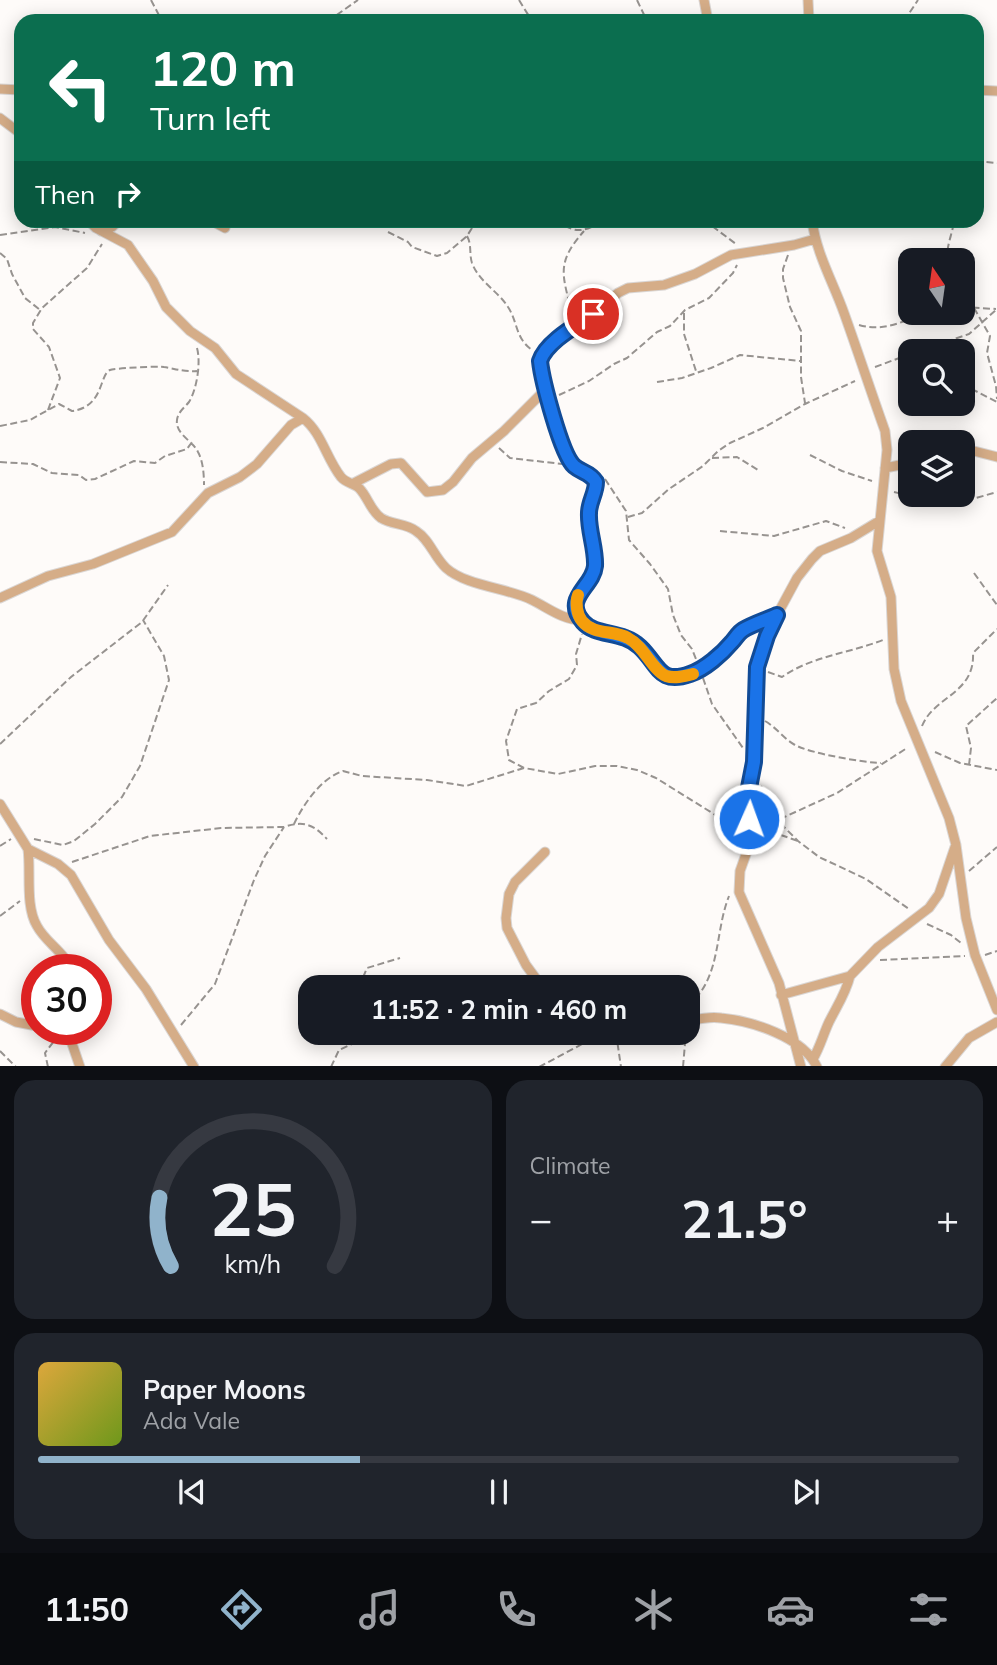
<!DOCTYPE html>
<html lang="en">
<head>
<meta charset="utf-8">
<style>
  body { margin:0; font-family:Mulish,sans-serif; background:#20242c; color:#f1f3f6; height:100vh; display:flex; flex-direction:column; font-size:26px; white-space:nowrap }
  * { box-sizing:border-box; margin:0 }
  p { font-size:23px; color:#9ea1a6 }
  .icon { flex:none; width:38px; height:38px; fill:none; stroke:currentColor; stroke-width:2; stroke-linecap:round; stroke-linejoin:round }
  .map { position:relative; height:1066px; overflow:hidden }
  .side { display:flex; flex-direction:column; gap:14px; padding:14px; background:#0d0f14; flex:1 }
  .side>* { flex:none }
  .banner { position:absolute; left:14px; top:14px; width:970px; height:214px; border-radius:21px; box-shadow:0 4px 18px #0003; background:#0b6e4f; color:#fff; overflow:hidden }
  .needle { width:46px; rotate:347deg }
  .tools { position:absolute; left:898px; top:248px; display:grid; gap:14px }
  .tools a { display:grid; place-items:center; width:77px; height:77px; border-radius:14px; background:#171b24; box-shadow:0 4px 18px #0003; font-size:35px }
  .speed { position:absolute; left:21px; top:954px; display:flex; gap:14px; font-size:35px; font-weight:700; text-align:center }
  .speed>* { display:grid; place-content:center; width:91px; height:91px; border-radius:50%; background:#171b24; box-shadow:0 4px 18px #0003; line-height:1 }
  .speed .limit { border:10px solid #d22; background:#fff; color:#111 }
  .pin { position:absolute; display:grid; place-items:center; width:60px; height:60px; color:#fff; margin:-30px; border:4px solid #fff; border-radius:50%; box-shadow:0 2px 7px #0007 }
  .me { position:absolute; width:77px; margin:-38px; rotate:2deg; stroke-linejoin:round; filter:drop-shadow(0 0 5px #0008) }
  .turn { display:flex; align-items:center; gap:24px; height:147px; padding:0 21px; font-size:32px }
  .turn .icon { width:91px; height:91px; stroke-width:2.5 }
  .turn b { display:block; font-size:49px; line-height:60px }
  .then { display:flex; align-items:center; height:66px; padding:0 21px; background:#0003; gap:14px; font-size:26px }
  .big { font-size:52px; font-weight:700; line-height:1.1 }
  .side .tile { flex:1; display:flex; flex-direction:column; justify-content:center; gap:10px; min-width:0; padding:0 24px; border-radius:21px; background:#20242c }
  .side .dial { align-items:center; gap:0 }
  .dial svg { height:182px; overflow:visible; fill:none; stroke:#363941; stroke-width:7; stroke-linecap:round; text-anchor:middle }
  .dial text { fill:#f1f3f6; stroke:none }
  .song { display:flex; align-items:center; gap:21px }
  .cover { width:84px; height:84px; border-radius:10px; background:linear-gradient(135deg,hsl(40 70% 55%),hsl(80 70% 35%)) }
  .played { height:7px; border-radius:4px; background:linear-gradient(90deg,#90b3cb 35%,#363941 35%) }
  .keys { display:flex; justify-content:space-around; direction:ltr }
  .heat { display:flex; justify-content:space-between; align-items:center; font-size:38px; direction:ltr }
  .side .tiles { flex:1; display:grid; gap:14px; grid-template-columns:1fr 1fr }
  .tile:last-child { grid-column:span 2 }
  .trip { position:absolute; left:298px; top:975px; width:402px; height:70px; border-radius:21px; background:#171b24; box-shadow:0 4px 18px #0003; font-weight:700; line-height:70px; text-align:center }
  .tab-bar { display:flex; height:112px; justify-content:space-around; align-items:center; background:#090b0e; color:#9ea1a6 }
  .tab-bar .icon { width:49px; height:49px }
  .tab-bar .active { color:#90b3cb }
  .tab-bar b { font-size:32px; color:#f1f3f6 }
  .map>svg:first-child { display:block }
  .lines { fill:none; stroke-linecap:round; stroke-linejoin:round }
  .street-casing { stroke:#dad6d4; stroke-width:11 }
  .path { stroke:#979390; stroke-width:2; stroke-dasharray:7 3.5; stroke-linecap:butt }
  .street { stroke:#d5ad88; stroke-width:9 }
  .route-casing { stroke:#114b97; stroke-width:18 }
  .route { stroke:#1a73e8; stroke-width:12 }
  .slow { stroke:#f59e0b; stroke-width:12 }
</style>
</head>
<body>
<div class="map">
<svg width="997" height="1067" viewBox="0 0 997 1067">
  <rect width="100%" height="100%" fill="#fefbf9"/>
  <g class="lines">
    <!-- street casing -->
    <g class="street-casing">
      <path id="street" d="M704,0l4,21
        M808,0l1,21
        M0,89l21,1
        M976,90l21,1
        M0,118l21,16
        M88,220l8,8 32,17 25,36 13,26 24,24 25,17 21,26 67,44
        M210,220l15,8
        M812,220c4,33 21,62 32,93 14,39 27,79 41,118l2,19 -10,101 14,46 3,72 7,32 48,117 7,27 10,73 9,37 22,55
        M101,231l11,-4 7,-7
        M962,448l35,9
        M885,468l25,-5
        M352,484l39,-20 10,-1 26,29 16,-2 10,-8 19,-24 32,-27 42,-42
        M0,598l48,-22 45,-12 79,-32 36,-39 32,-16 17,-13 34,-39 12,-7c19,15 23,40 38,59 5,6 12,6 18,11 9,9 11,22 22,30 11,7 25,5 35,13 14,9 18,26 30,37 20,18 62,20 86,32 16,8 31,20 49,20
        M777,615l-36,16 -19,21 -28,21 -24,5 -8,-3 -27,-33 -10,-6 -35,-8 -9,-8 -5,-20 2,-7 12,-13 5,-15 -7,-50 8,-26 -1,-7 -3,-6 -18,-11 -13,-25 -21,-79 2,-6 33,-30 18,-11 25,-21 10,-5 36,-3 31,-11 36,-19 63,-10 21,-6
        M0,804l28,45 30,15 13,11 38,65 37,49 48,78
        M28,849c3,23 -3,57 9,77 9,17 27,25 34,44
        M542,987l-16,-22 -19,-37 -1,-10 3,-24 6,-12 30,-30
        M781,995l69,-19 28,-29 51,-39 10,-14 16,-47
        M0,1014l16,8 21,4
        M688,1021c10,-2 22,-5 33,-3 31,3 82,19 96,49
        M67,1029l13,38
        M813,1059c7,-12 10,-24 16,-37 8,-16 17,-29 21,-46
        M801,1067l-22,-84 -40,-91 1,-21 10,-28 1,-12 -5,-28 7,-39 4,-55v-42l10,-31 10,-21 20,-37 15,-19 8,-8 31,-13 28,-17
        M945,1067l24,-29 28,-16"/>
    </g>
    <!-- path -->
    <path class="path" d="M151,0l11,21
      M519,0l13,21
      M637,0l10,21
      M328,21l30,-21
      M904,21l14,-21
      M976,161l21,2
      M556,220c25,18 28,8 54,0
      M704,220l32,24
      M388,232l20,10 4,5 25,9 10,-3 20,-17 10,-16
      M0,235l55,-8 30,6
      M467,236c5,9 2,18 5,27 7,19 26,28 36,44 10,15 7,31 24,43
      M0,253l7,6 5,15 13,24 14,11
      M788,255l-5,14v9l7,29 11,24v46l4,26
      M948,261c-3,-14 5,-27 6,-41
      M962,307l34,2
      M974,308l16,28 -3,17 9,33 1,13
      M684,313v21l12,37
      M572,314c-9,-39 -17,-50 12,-83
      M859,325c24,7 43,-3 66,-12
      M197,348c4,14 0,41 -8,54 -5,6 -11,10 -12,18 -2,14 16,21 21,32 5,9 6,22 6,33
      M916,352l53,-18 28,-25
      M875,367l35,-13
      M657,382l25,-4 29,-10 29,-13 60,6
      M962,384l35,18
      M559,395l30,-14 25,-17 13,-6 30,-26 13,-6 15,-16 24,-12 24,-25 4,-8
      M48,410l12,-32 -11,-31 -16,-18v-6l9,-15 45,-40 15,-24
      M0,426l30,-6 29,-16 13,7c32,-4 27,-36 38,-41 5,-2 49,-4 54,-3 12,2 21,5 33,4
      M499,448l11,10 52,6
      M810,455l32,16 30,10
      M712,458l25,-1 21,13
      M0,462l33,2 19,9 27,2 7,5 9,-1 39,-18 21,2 10,-7 22,-7 5,-7
      M605,479l21,32 3,29 21,24 18,25 5,26 8,20 11,14 4,10
      M894,492l25,6 30,-1 20,3 28,-8
      M628,517l14,-4 27,-24 34,-23 15,-15 12,-8 33,-15 42,-24 50,-23
      M720,531l54,5 52,-15 19,7
      M974,573l23,32
      M768,672l14,5c30,-21 68,-24 101,-37
      M703,678l9,26 31,44
      M765,721c12,7 19,18 30,24 14,8 70,18 86,18
      M922,726c12,-30 53,-32 51,-73l24,-24
      M0,744l71,-67 71,-55 26,-37
      M935,752l25,11 37,7
      M969,765l2,-17 -5,-22 31,-28
      M524,768l-15,-8 -3,-19 11,-32 19,-6 13,-12 20,-12 8,-14 -1,-11 6,-20
      M761,786l23,41 14,14 21,16 47,22 43,30
      M780,819l57,-26 70,-45
      M294,824c9,-19 27,-46 49,-53l19,5 65,4 39,6 58,-18 34,6 37,-8h22l20,4 19,8 61,38 22,7
      M761,828l37,13
      M34,839l29,6 11,-4 21,-17 27,-27 18,-31 29,-86 -5,-24 -21,-36
      M0,846l11,-7
      M72,862l78,-26 71,-8 63,-1c20,-7 30,-2 43,12
      M969,871l28,-24
      M0,916l20,-15
      M927,924l24,11 10,8
      M985,955l12,-4
      M880,960l85,-4
      M359,987l8,-19 33,-10
      M688,1006c34,-29 26,-72 41,-110
      M181,1025l34,-41 39,-104 11,-24 19,-29
      M616,1033l5,34
      M0,1051l16,16
      M48,1067l-3,-14 12,-16
      M331,1067l8,-17 13,-6v-12
      M539,1067l47,-25 30,-10
      M683,1067l3,-35"/>
    <!-- street -->
    <use href="#street" class="street"/>
  </g>
  <g class="lines">
    <!-- route casing -->
    <g class="route-casing">
      <path id="route" d="M593,314c-16,11 -47,28 -53,47 2,19 21,93 34,105 8,7 16,6 22,16 0,11 -7,20 -7,31 -1,17 7,36 6,53 -2,21 -33,32 -12,56 13,15 39,8 57,25 19,18 19,38 50,27 15,-5 32,-20 42,-32 4,-4 6,-9 11,-12 10,-6 23,-10 34,-15l-10,21 -10,31 -3,95 -8,41 3,16"/>
    </g>
    <!-- route -->
    <use href="#route" class="route"/>
    <!-- slow -->
    <path class="slow" d="M578,595c-3,8 -1,20 4,26 11,14 32,9 46,17 16,8 25,33 38,38 9,3 19,0 27,-2"/>
  </g>
</svg>
<div class="tools">
<a><svg class="needle" viewBox="-14 -14 28 28"><path d="M0-13l5 13h-10z" fill="#e53935"/><path d="M0 13l5-13h-10z" fill="#9ea1a6"/></svg></a>
<a><svg class="icon" aria-label="search" viewBox="0 0 24 24"><circle cx="10" cy="10" r="6"/><path d="M15 15l6 6"/></svg></a>
<a><svg class="icon" aria-label="layers" viewBox="0 0 24 24"><path d="M12 4l9 5-9 5-9-5zM3 14l9 5 9-5"/></svg></a>
</div>
<div class="speed"><div class="limit">30</div></div>
<div class="pin" style="left:593px;top:314px;background:#d93025"><svg class="icon" aria-label="arrive" viewBox="0 0 24 24"><path d="M6 21V4h12l-3 4 3 4H6"/></svg></div>
<svg class="me" style="left:749px;top:819px" viewBox="-20 -20 40 40"><circle r="17" fill="#1a73e8" stroke="#fff" stroke-width="3"/><path d="M0-11L8 9 0 5-8 9z" fill="#fff"/></svg>
<div class="trip">11:52 · 2 min · 460 m</div>
<div class="banner">
<div class="turn"><svg class="icon" aria-label="left" viewBox="0 0 24 24"><path d="M17 20v-9H6M10 6l-5 5 5 5"/></svg><div><b>120 m</b>Turn left</div></div>
<div class="then">Then<svg class="icon" aria-label="right" viewBox="0 0 24 24"><path d="M7 20v-9h11M14 6l5 5-5 5"/></svg></div>
</div>
</div>
<section class="side">
<div class="tiles">
<div class="tile dial"><svg viewBox="0 0 100 80">
<path d="M14 69A42 42 0 1 1 86 69"/>
<path d="M14 69A42 42 0 0 1 9 39" stroke="#90b3cb"/>
<text x="50" y="56" font-size="32" font-weight="700">25</text>
<text x="50" y="72" font-size="11">km/h</text>
</svg></div>
<div class="tile"><p>Climate</p>
<div class="heat"><a>−</a><b class="big">21.5°</b><a>+</a></div>
</div>
<div class="tile">
<div class="song"><i class="cover"></i><div><b>Paper Moons</b><p>Ada Vale</p></div></div>
<div class="played"></div>
<div class="keys"><svg class="icon" aria-label="previous" viewBox="0 0 24 24"><path d="M18 5L8 12l10 7zM5 5v14"/></svg><svg class="icon" aria-label="pause" viewBox="0 0 24 24"><path d="M8 5v14M16 5v14"/></svg><svg class="icon" aria-label="next" viewBox="0 0 24 24"><path d="M6 5l10 7-10 7zM19 5v14"/></svg></div>
</div>
</div>
</section>
<nav class="tab-bar">
<b>11:50</b>
<svg class="icon active" aria-label="directions" viewBox="0 0 24 24"><path d="M12 3l9 9-9 9-9-9zM9 14v-3h6M13 9l2 2-2 2"/></svg>
<svg class="icon" aria-label="music" viewBox="0 0 24 24"><path d="M9 18V5l10-2v13"/><circle cx="6" cy="18" r="3"/><circle cx="16" cy="16" r="3"/></svg>
<svg class="icon" aria-label="phone" viewBox="0 0 24 24"><path d="M5 4h4l2 5-3 2q2 4 5 5l2-3 5 2v4C11 20 4 13 5 4z"/></svg>
<svg class="icon" aria-label="climate" viewBox="0 0 24 24"><path d="M12 3v18M4 7l16 10M4 17L20 7"/></svg>
<svg class="icon" aria-label="car" viewBox="0 0 24 24"><path d="M5 17H2v-5l4-1 3-4h7l3 4 3 1v5h-3M9 17h6M6 11h13"/><circle cx="7" cy="17" r="2"/><circle cx="17" cy="17" r="2"/></svg>
<svg class="icon" aria-label="filters" viewBox="0 0 24 24"><path d="M4 7h16M4 17h16"/><circle cx="9" cy="7" r="2"/><circle cx="15" cy="17" r="2"/></svg>
</nav>
</body>
</html>
